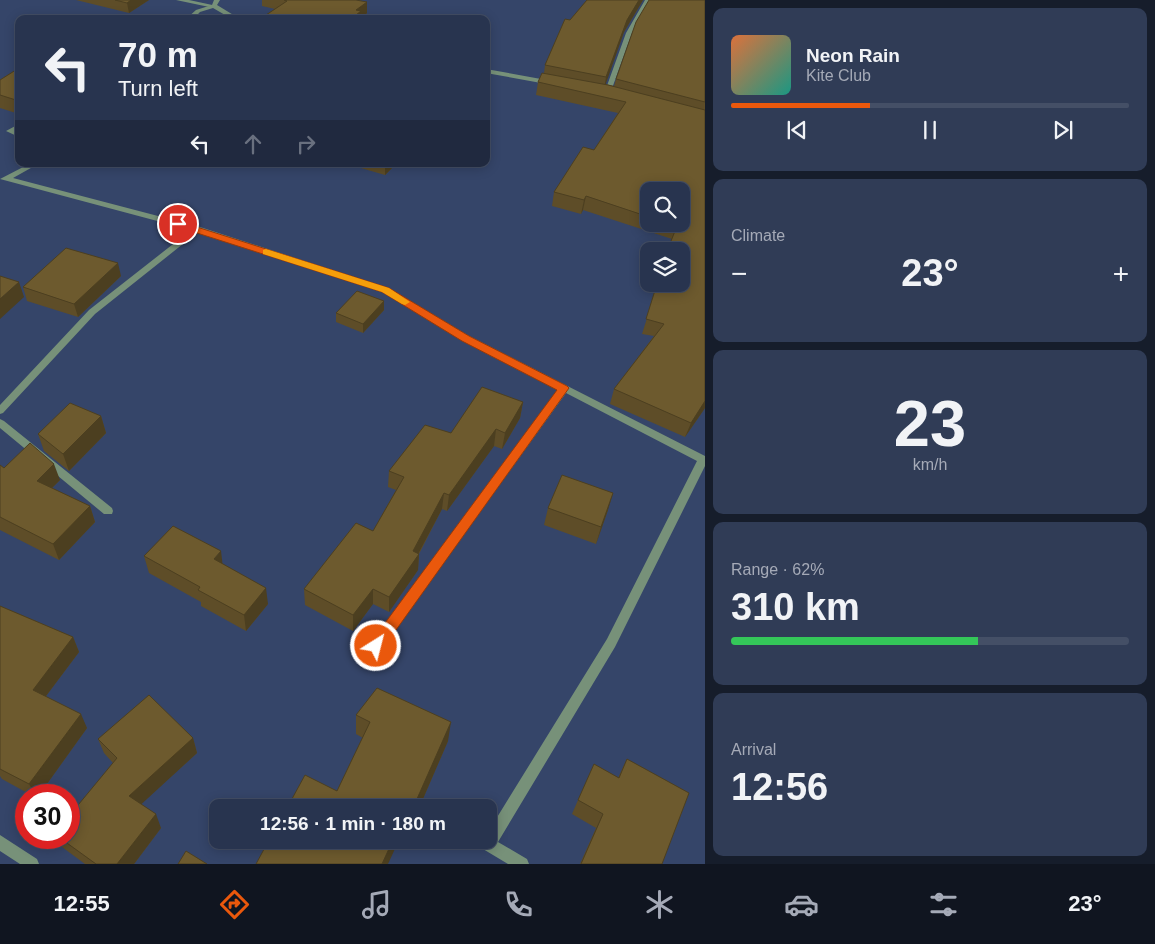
<!DOCTYPE html>
<html lang="en">
<head>
<meta charset="utf-8">
<style>
  body { margin:0; font-family:Arial,sans-serif; background:#303c56; color:#f1f3f6; height:100vh; display:flex; flex-direction:column; font-size:19px; white-space:nowrap }
  * { box-sizing:border-box; margin:0 }
  p { font-size:16px; color:#a5aab7 }
  .icon { flex:none; width:28px; height:28px; fill:none; stroke:currentColor; stroke-width:2; stroke-linecap:round; stroke-linejoin:round }
  .map { position:relative; flex:1; overflow:hidden }
  .drawer { display:flex; flex-direction:column; gap:8px; padding:8px; background:#161d2b; width:450px }
  .drawer>* { flex:none }
  .top-card { position:absolute; left:15px; top:15px; width:475px; height:152px; border-radius:10px; box-shadow:0 2px 12px #0003,0 0 0 1px #444f66; background:#28344f; color:#f1f3f6; overflow:hidden }
  .buttons { position:absolute; left:640px; top:182px; display:grid; gap:10px }
  .buttons a { display:grid; place-items:center; width:50px; height:50px; border-radius:10px; background:#28344f; box-shadow:0 2px 12px #0003,0 0 0 1px #444f66; font-size:25px }
  .speed { position:absolute; left:15px; top:784px; display:flex; gap:10px; font-size:25px; font-weight:700; text-align:center }
  .speed>* { display:grid; place-content:center; width:65px; height:65px; border-radius:50%; background:#28344f; box-shadow:0 2px 12px #0003,0 0 0 1px #444f66; line-height:1 }
  .speed .limit { border:8px solid #d22; background:#fff; color:#111 }
  .pin { position:absolute; display:grid; place-items:center; width:42px; height:42px; color:#fff; margin:-21px; border:2px solid #fff; border-radius:50%; box-shadow:0 1px 5px #0007 }
  .me { position:absolute; width:55px; margin:-28px; rotate:36deg; stroke-linejoin:round; filter:drop-shadow(0 0 4px #0008) }
  .turn { display:flex; align-items:center; gap:18px; height:105px; padding:0 20px; font-size:22px }
  .turn .icon { width:65px; height:65px; stroke-width:2.5 }
  .turn b { display:block; font-size:35px; line-height:42px }
  .lanes { display:flex; align-items:center; height:48px; padding:0 20px; background:#0003; justify-content:center; gap:25px; direction:ltr }
  .lanes .off { opacity:.35 }
  .big { font-size:38px; font-weight:700; line-height:1.1 }
  .drawer .tile { flex:1; display:flex; flex-direction:column; justify-content:center; gap:8px; min-width:0; padding:0 18px; border-radius:10px; background:#303c56 }
  .drawer .dial { align-items:center; gap:0 }
  .dial b { font-size:65px; line-height:1 }
  .song { display:flex; align-items:center; gap:15px }
  .cover { width:60px; height:60px; border-radius:8px; background:linear-gradient(135deg,hsl(20 70% 55%),hsl(170 70% 35%)) }
  .played { height:5px; border-radius:2px; background:linear-gradient(90deg,#ea580c 35%,#444f66 35%) }
  .keys { display:flex; justify-content:space-around; direction:ltr }
  .heat { display:flex; justify-content:space-between; align-items:center; font-size:28px; direction:ltr }
  .charge { height:8px; border-radius:4px; background:linear-gradient(90deg,#34c759 62%,#444f66 0) }
  .trip { position:absolute; left:209px; top:799px; width:288px; height:50px; border-radius:10px; background:#28344f; box-shadow:0 2px 12px #0003,0 0 0 1px #444f66; font-weight:700; line-height:50px; text-align:center }
  .menu { display:flex; height:80px; justify-content:space-around; align-items:center; background:#101520; color:#a5aab7 }
  .menu .icon { width:35px; height:35px }
  .menu .on { color:#ea580c }
  .menu b { font-size:22px; color:#f1f3f6 }
  main { display:flex; flex:1; min-height:0 }
  .map>svg:first-child { display:block }
  .lines { fill:none; stroke-linecap:round; stroke-linejoin:round }
  .service { fill:#779179; fill-rule:evenodd }
  .minor { fill:#779179; fill-rule:evenodd }
  .wall { fill:#5e4d28; fill-rule:evenodd }
  .shaded-wall { fill:#4c3f20 }
  .building { fill:#6d5a2e; stroke:#4c3f20 }
  .route { fill:#ea580c; stroke:#983908 }
  .slow { fill:#f59e0b }
</style>
</head>
<body>
<main>
<div class="map">
<svg width="705" height="864" viewBox="0 0 705 864">
  <rect width="100%" height="100%" fill="#354569"/>
  <g class="lines">
    <!-- service -->
    <path class="service" d="M176,0h13l28,6 -3,2z
      M236,15l8,3 1,1 -11,-1 -1,-1z
      M486,69l66,12 3,2 -3,2 -66,-12z"/>
    <!-- minor -->
    <path class="minor" d="M214,0h6l-3,5 23,14h-8l-19,-11 -13,4 -7,7h-7l10,-9 16,-5z
      M645,0h6l-19,33 -22,61 -5,1 -1,-1 22,-61z
      M19,124v5l-4,2 4,1v5l-13,-6z
      M29,164h9l-25,14 187,49 188,61 81,48 236,120v10l-90,181 -117,195 29,17 2,5h-21l-25,-15 -2,-5 2,-4h5v-8l119,-193 90,-178 -131,-68 -186,257 -4,1 -4,-1 -2,-4 2,-4 186,-252 -95,-50 -81,-48 -184,-60 -103,82 -92,99 -3,1v-9l89,-95 102,-80 -191,-51z
      M0,419l4,2 108,87 1,3 -1,3h-8l-104,-86z
      M0,835l37,24 2,5h-19l-20,-13z"/>
  </g>
  <!-- wall -->
  <path class="wall" d="M76,0h73l-20,13z
    M262,0h94l11,13 -6,6h-101l15,-10 -13,-3z
    M587,0h56l-19,32 -19,52 9,2 2,-7 89,-79v408l-20,29 -75,-33 4,-15 40,-53 -12,-2 30,-95 -89,-29 -2,4 -29,-8 2,-14 40,-42 24,-37 -82,-18 2,-13 6,-9 1,-8 25,-45zM649,191l32,33h-32z
    M19,68v46l-19,-6v-28z
    M354,164h42l-11,11 -31,-9z
    M121,276l-43,41 -51,-16 -4,-14z
    M384,301v9l-21,23 -27,-11v-9z
    M523,402l-3,16 -18,31 -8,-3 -47,65 -5,-2 -23,45 -1,16 -29,42 -16,-8 -20,27 -48,-26 -1,-16 69,-58 23,-41 -8,-3 1,-16 62,-38z
    M101,416l5,17 -37,38 -25,-20 -6,-17z
    M0,465l4,3 56,12 -8,8 38,18 5,16 -36,38 -59,-30z
    M548,508l60,2 -12,34 -52,-19z
    M144,556l79,8 45,40 -22,27 -45,-25v-4l-52,-29z
    M0,606l73,31 6,15 -33,44 41,32 -48,67h-8l-29,-16 -2,-3z
    M356,715l92,26 -29,67h-132l50,-17 26,-53 -7,-4z
    M193,738l4,15 -56,51 20,24 -27,36h-49l-23,-17 -5,-9h12l44,-75 -9,-10 -6,-14z
    M627,759l35,105h-82l16,-36 -24,-14 6,-14 40,-22z"/>
  <!-- shaded-wall -->
  <path class="shaded-wall" d="M131,0h18l-20,13 -2,-10z
    M639,0h4l-19,32 -20,57 2,-12 21,-57z
    M367,2v11l-6,6h-10l5,-9z
    M385,164h11l-11,11z
    M586,196l-3,14 -2,4 3,-14z
    M118,263l3,13 -43,41 -4,-13z
    M19,282l5,15 -24,22v-20z
    M384,301v9l-21,23v-9z
    M705,401v7l-20,29 6,-14z
    M523,402l-3,16 -18,31 3,-16z
    M101,416l5,17 -37,38 -6,-17z
    M496,429l-2,17 -47,65 2,-16z
    M54,464l6,16 -17,17 -6,-16z
    M444,493l-2,16 -26,49 3,-4 -1,16 -29,42v-15z
    M613,493l-5,17 -12,34 5,-17z
    M90,506l5,16 -36,38 -6,-16z
    M221,551l2,17 -9,-9z
    M266,588l2,16 -22,27 -2,-16z
    M373,589v15l-20,27v-16z
    M73,637l6,15 -39,52 -7,-14z
    M81,714l6,14 -48,67h-4l-6,-11z
    M451,722l-3,19 -29,67h-6z
    M193,738l4,15 -62,57 -6,-14z
    M156,814l5,14 -27,36h-17z
    M393,840h6l-11,24h-6z"/>
  <!-- building -->
  <path class="building" d="M115,0h16l-4,3z
    M284,0h72l11,2 -11,8 5,1 -10,8h-91l27,-18z
    M587,0h52l-12,20 -21,57 -61,-12 20,-46 5,1z
    M649,0h56v102l-89,-23 20,-57z
    M19,68v33l-19,-6v-15z
    M542,73l66,12 97,25v291l-14,22 -77,-34 50,-65 -18,-5 11,-35h24v-33h-14l10,-25 -7,-2h11v-33h-32v26l-63,-21 -2,4 -30,-8 29,-45 11,3 32,-48 -88,-20z
    M66,248l52,15 -44,41 -51,-17z
    M0,276l19,6 -19,17z
    M357,291l27,10 -21,23 -27,-11z
    M482,387l41,15 -18,31 -9,-4 -47,66 -5,-2 -31,58 6,3 -30,43 -16,-8 -20,26 -49,-26 52,-66 17,8 31,-54 -15,-6 36,-46 26,8z
    M70,403l31,13 -38,38 -25,-20z
    M30,443l24,21 -17,17 53,25 -37,38 -53,-27v-52l4,3z
    M562,475l51,18 -12,34 -53,-19z
    M173,526l48,25 -7,8 52,29 -22,27 -46,-25 2,-3 -56,-31z
    M0,606l73,31 -40,53 48,24 -52,70 -29,-15z
    M377,688l74,34 -38,86h-126l18,-33 32,16 33,-69 -14,-7z
    M149,695l44,43 -64,58 27,18 -39,50h-21l-36,-26h9v-22l48,-58 -19,-19z
    M627,759l62,34 -27,71h-81l22,-50 -25,-14 16,-36 25,14z
    M269,840h124l-11,24h-126z
    M186,851l21,13h-29z"/>
  <!-- route -->
  <path class="route" d="M178,221l211,67 80,48 98,50 2,2 -188,263 -5,1 -5,-1 -2,-5 2,-4 186,-252 -95,-49 -80,-49 -207,-66v-4z"/>
  <!-- slow -->
  <path class="slow" d="M266,249l123,39 21,14 -5,3 -3,-1 -20,-12 -119,-38v-4z"/>
</svg>
<div class="buttons">
<a><svg class="icon" aria-label="search" viewBox="0 0 24 24"><circle cx="10" cy="10" r="6"/><path d="M15 15l6 6"/></svg></a>
<a><svg class="icon" aria-label="layers" viewBox="0 0 24 24"><path d="M12 4l9 5-9 5-9-5zM3 14l9 5 9-5"/></svg></a>
</div>
<div class="speed"><div class="limit">30</div></div>
<div class="pin" style="left:178px;top:224px;background:#d93025"><svg class="icon" aria-label="arrive" viewBox="0 0 24 24"><path d="M6 21V4h12l-3 4 3 4H6"/></svg></div>
<svg class="me" style="left:376px;top:646px" viewBox="-20 -20 40 40"><circle r="17" fill="#ea580c" stroke="#fff" stroke-width="3"/><path d="M0-11L8 9 0 5-8 9z" fill="#fff"/></svg>
<div class="trip">12:56 · 1 min · 180 m</div>
<div class="top-card">
<div class="turn"><svg class="icon" aria-label="left" viewBox="0 0 24 24"><path d="M17 20v-9H6M10 6l-5 5 5 5"/></svg><div><b>70 m</b>Turn left</div></div>
<div class="lanes"><svg class="icon" aria-label="left" viewBox="0 0 24 24"><path d="M17 20v-9H6M10 6l-5 5 5 5"/></svg><svg class="icon off" aria-label="ahead" viewBox="0 0 24 24"><path d="M12 20V5M6 11l6-6 6 6"/></svg><svg class="icon off" aria-label="right" viewBox="0 0 24 24"><path d="M7 20v-9h11M14 6l5 5-5 5"/></svg></div>
</div>
</div>
<section class="drawer">
<div class="tile">
<div class="song"><i class="cover"></i><div><b>Neon Rain</b><p>Kite Club</p></div></div>
<div class="played"></div>
<div class="keys"><svg class="icon" aria-label="previous" viewBox="0 0 24 24"><path d="M18 5L8 12l10 7zM5 5v14"/></svg><svg class="icon" aria-label="pause" viewBox="0 0 24 24"><path d="M8 5v14M16 5v14"/></svg><svg class="icon" aria-label="next" viewBox="0 0 24 24"><path d="M6 5l10 7-10 7zM19 5v14"/></svg></div>
</div>
<div class="tile"><p>Climate</p>
<div class="heat"><a>−</a><b class="big">23°</b><a>+</a></div>
</div>
<div class="tile dial"><b>23</b><p>km/h</p></div>
<div class="tile"><p>Range · 62%</p><b class="big">310 km</b><div class="charge"></div></div>
<div class="tile"><p>Arrival</p><b class="big">12:56</b></div>
</section>
</main>
<nav class="menu">
<b>12:55</b>
<svg class="icon on" aria-label="directions" viewBox="0 0 24 24"><path d="M12 3l9 9-9 9-9-9zM9 14v-3h6M13 9l2 2-2 2"/></svg>
<svg class="icon" aria-label="music" viewBox="0 0 24 24"><path d="M9 18V5l10-2v13"/><circle cx="6" cy="18" r="3"/><circle cx="16" cy="16" r="3"/></svg>
<svg class="icon" aria-label="phone" viewBox="0 0 24 24"><path d="M5 4h4l2 5-3 2q2 4 5 5l2-3 5 2v4C11 20 4 13 5 4z"/></svg>
<svg class="icon" aria-label="climate" viewBox="0 0 24 24"><path d="M12 3v18M4 7l16 10M4 17L20 7"/></svg>
<svg class="icon" aria-label="car" viewBox="0 0 24 24"><path d="M5 17H2v-5l4-1 3-4h7l3 4 3 1v5h-3M9 17h6M6 11h13"/><circle cx="7" cy="17" r="2"/><circle cx="17" cy="17" r="2"/></svg>
<svg class="icon" aria-label="filters" viewBox="0 0 24 24"><path d="M4 7h16M4 17h16"/><circle cx="9" cy="7" r="2"/><circle cx="15" cy="17" r="2"/></svg>
<b>23°</b>
</nav>
</body>
</html>
